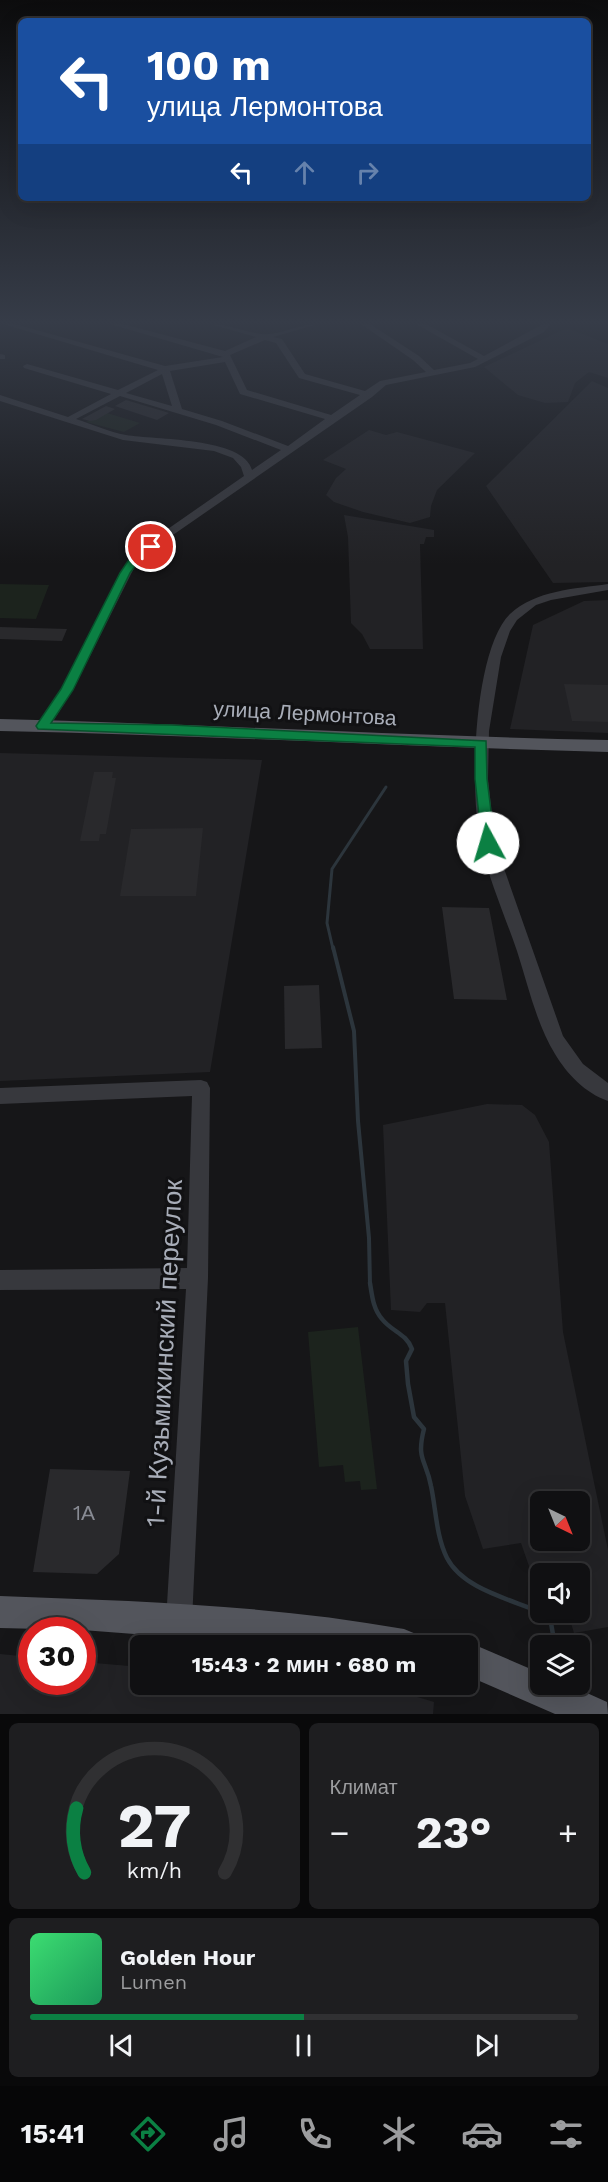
<!DOCTYPE html>
<html lang="ru">
<head>
<meta charset="utf-8">
<style>
  body { margin:0; font-family:"Work Sans",sans-serif; background:#1e1e20; color:#f1f3f6; height:100vh; display:flex; flex-direction:column; font-size:22px; white-space:nowrap }
  * { box-sizing:border-box; margin:0 }
  p { font-size:20px; color:#9c9d9f }
  .icon { flex:none; width:33px; height:33px; fill:none; stroke:currentColor; stroke-width:2; stroke-linecap:round; stroke-linejoin:round }
  .map { position:relative; height:1714px; overflow:hidden }
  .panel { display:flex; flex-direction:column; gap:9px; padding:9px; background:#09090a; flex:1 }
  .panel>* { flex:none }
  .banner { position:absolute; left:18px; top:18px; width:573px; height:183px; border-radius:9px; box-shadow:0 6px 24px #0002,0 0 0 2px #303032; background:#1a4fa0; color:#fff; overflow:hidden }
  .needle { width:39px; rotate:137deg }
  .tools { position:absolute; left:530px; top:1491px; display:grid; gap:12px }
  .tools a { display:grid; place-items:center; width:60px; height:60px; border-radius:9px; background:#101012; box-shadow:0 6px 24px #0002,0 0 0 2px #303032; font-size:30px }
  .speed { position:absolute; left:18px; top:1617px; display:flex; gap:12px; font-size:30px; font-weight:700; text-align:center }
  .speed>* { display:grid; place-content:center; width:78px; height:78px; border-radius:50%; background:#101012; box-shadow:0 6px 24px #0002,0 0 0 2px #303032; line-height:1 }
  .speed .limit { border:9px solid #d22; background:#fff; color:#111 }
  .pin { position:absolute; display:grid; place-items:center; width:51px; height:51px; color:#fff; margin:-26px; border:3px solid #fff; border-radius:50%; box-shadow:0 2px 6px #0007 }
  .me { position:absolute; width:66px; margin:-33px; rotate:354deg; stroke-linejoin:round; filter:drop-shadow(0 0 4px #0008) }
  .turn { display:flex; align-items:center; gap:21px; height:126px; padding:0 30px; font-size:27px }
  .turn .icon { width:78px; height:78px; stroke-width:2.5 }
  .turn b { display:block; font-size:42px; line-height:51px }
  .lanes { display:flex; align-items:center; height:57px; padding:0 30px; background:#0003; justify-content:center; gap:30px; direction:ltr }
  .lanes .off { opacity:.35 }
  .big { font-size:45px; font-weight:700; line-height:1.1 }
  .panel .tile { flex:1; display:flex; flex-direction:column; justify-content:center; gap:9px; min-width:0; padding:0 21px; border-radius:9px; background:#1e1e20 }
  .panel .dial { align-items:center; gap:0 }
  .dial svg { height:156px; overflow:visible; fill:none; stroke:#303032; stroke-width:7; stroke-linecap:round; text-anchor:middle }
  .dial text { fill:#f1f3f6; stroke:none }
  .song { display:flex; align-items:center; gap:18px }
  .cover { width:72px; height:72px; border-radius:9px; background:linear-gradient(135deg,hsl(140 70% 55%),hsl(150 70% 35%)) }
  .played { height:6px; border-radius:3px; background:linear-gradient(90deg,#0b8043 50%,#303032 50%) }
  .keys { display:flex; justify-content:space-around; direction:ltr }
  .heat { display:flex; justify-content:space-between; align-items:center; font-size:33px; direction:ltr }
  .panel .tiles { flex:1; display:grid; gap:9px; grid-template-columns:1fr 1fr }
  .tile:last-child { grid-column:span 2 }
  .trip { position:absolute; left:130px; top:1635px; width:348px; height:60px; border-radius:9px; background:#101012; box-shadow:0 6px 24px #0002,0 0 0 2px #303032; font-weight:700; line-height:60px; text-align:center }
  .tab-bar { display:flex; height:96px; justify-content:space-around; align-items:center; background:#060607; color:#9c9d9f }
  .tab-bar .icon { width:42px; height:42px }
  .tab-bar .on { color:#0b8043 }
  .tab-bar b { font-size:27px; color:#f1f3f6 }
  .map>svg:first-child { display:block }
  .built { fill:#222225; fill-rule:evenodd }
  .green { fill:#1c231d }
  .lines { fill:none; stroke-linecap:round; stroke-linejoin:round }
  .stream-far2 { stroke:#2c353c; stroke-width:3 }
  .stream-far1 { stroke:#2c353c; stroke-width:4 }
  .stream { stroke:#2c353c; stroke-width:4.5 }
  .building { fill:#29292c }
  .minor { fill:#37383d; fill-rule:evenodd }
  .major { fill:#53555c; fill-rule:evenodd }
  .route { fill:#0b8043; stroke:#07532c; stroke-width:1.5 }
  .labels { text-anchor:middle; dominant-baseline:central; stroke-width:6; stroke-linejoin:round; paint-order:stroke }
  .street-label { font-size:21px; fill:#a8adb8; stroke:#111113 }
  .near-number-label { font-size:21px; fill:#888b94 }
  .near-street-label { font-size:26px; fill:#a8adb8; stroke:#111113 }
</style>
</head>
<body>
<div class="map">
<svg width="608" height="1714" viewBox="0 0 608 1714">
  <rect width="100%" height="100%" fill="#161618"/>
  <!-- built -->
  <path class="built" d="M567,328l41,16v34l-19,-6 -14,11 -7,19 -23,1 -27,-8 -34,-28z
    M592,381l16,7v194l-55,1 -67,-97z
    M369,430l17,5 11,-3 78,21 -38,37 -6,16 -1,11 -20,6 -47,-11 -29,-10 -8,-7 10,-17 10,-9 -23,-9z
    M344,515l90,15v7h-8l-2,7h-4l3,105h-53l-8,-15 -11,-11 -3,-86z
    M608,600v133l-98,-4 23,-104 51,-24z
    M0,753l262,7 -52,312 -210,9z
    M487,1104l35,1 13,10 14,27 14,190 45,218v77l-34,6 -6,-20 11,-1v-38h-39l-1,21 -18,-52 -38,6 -18,-53 -20,-193h-18l-7,9 -29,-2 -8,-185zM540,1502h39v38h-39z
    M0,1654l31,3 1,25h50l1,-20 58,5v17h180l80,8 33,10 -1,12h-433z"/>
  <!-- green -->
  <path class="green" d="M111,408l-4,5 33,10 -16,9 -38,-10z
    M0,584l49,1 -13,34 -36,-1z
    M358,1327l19,162 -16,1 -1,-9 -15,1 -2,-17 -24,2 -11,-135z"/>
  <g class="lines">
    <!-- stream-far2 -->
    <path class="stream-far2" d="M333,949l-6,-26 5,-54 54,-82"/>
    <!-- stream-far1 -->
    <path class="stream-far1" d="M333,947l21,84 4,90 11,117 1,46"/>
    <!-- stream -->
    <path class="stream" d="M370,1283c2,12 3,26 12,36 10,13 24,14 30,30l-6,12 2,23 6,33 10,12c-8,31 2,30 7,57 5,23 5,50 16,72 16,31 63,41 93,54
      M541,1612l10,11 4,23"/>
  </g>
  <!-- building -->
  <path class="building" d="M126,400l40,12 3,1 -12,7 -42,-14z
    M106,406l9,3 -19,11 -6,1 -8,-2z
    M0,627l67,2 -5,12 -62,-2z
    M564,684l44,1v37l-36,-1z
    M94,772h19l-1,6h4l-10,56h-6l-1,7h-19z
    M203,828l-7,68h-76l11,-67z
    M442,907l47,1 18,92 -53,-1z
    M319,985l3,63 -37,1 -1,-63z
    M50,1469l80,2 -11,83 -22,20 -64,-2z"/>
  <g class="lines">
    <!-- minor -->
    <path class="minor" d="M3,324h12l150,42 58,-9 -113,-33h13l102,27 31,-14 -46,-13c18,0 34,8 52,10 15,2 38,-10 56,-10l-45,13 9,2 23,35 60,17 15,-10 46,-9 -13,-12 -52,-36h9l49,32 15,14 36,-7 8,-4 -62,-35h10l58,32 59,-32h8l-7,8 -69,35 -89,18 -14,12 -202,140 -34,28 -4,7 -59,118 -25,39 -5,1 -7,-4 25,-36 67,-129 34,-28 82,-57 -3,-9 -8,-9 -19,-7 -91,-11 -123,-39v-6l68,22 43,-23 -87,-26 -1,-2 4,-2 91,26 40,-20zM265,340l11,3 23,35 61,17 -29,20 -84,-25 -17,-35zM225,362l15,32 85,25 -37,27 -66,-25 -40,-12 -12,-38zM162,374l10,32 -46,-13zM120,396l96,29 65,25 -29,20c-8,-33 -98,-30 -126,-35 -17,-3 -34,-11 -50,-16z
      M0,354l5,1v4h-5z
      M608,584v6l-57,10 -15,5 -19,15 -7,11 -9,26 -12,74 -1,48 7,64 68,193 20,28 25,19v18c-23,-8 -41,-27 -53,-47 -19,-31 -27,-69 -38,-103 -12,-35 -28,-71 -36,-107 -12,-49 -8,-194 29,-230 26,-24 64,-25 98,-30z
      M201,1080l6,2 3,6 -2,190 -16,343 -4,9 -9,4 -9,-4 -4,-9 20,-332 -186,1v-20l187,-2 5,-172 -192,8v-16z"/>
    <!-- major -->
    <path class="major" d="M0,719c203,5 405,17 608,21v12c-203,-5 -405,-17 -608,-21z
      M0,1596c136,5 270,9 404,33l12,5 5,12h-129l-210,-16 -82,-2z
      M468,1642l72,31v11h27l40,18 1,12h-53l-87,-38v-30h-8z"/>
  </g>
  <!-- sky -->
  <linearGradient id="sky" x2="0" y2="1"><stop stop-color="#0c0c0d"/><stop offset="0.57" stop-color="#363c48"/><stop offset="1" stop-color="#363c48" stop-opacity="0"/></linearGradient>
  <rect width="608" height="564" fill="url(#sky)"/>
  <!-- route -->
  <path class="route" d="M151,544l5,3 -20,18 -6,8 -57,117 -22,33 121,2 314,16 1,38 8,64 -2,4h-9l-2,-4 -7,-64v-32l-437,-18 -2,-3 25,-37 59,-116 8,-12z"/>
  <g class="labels">
    <!-- street labels -->
    <g class="street-label">
      <text transform="translate(305 713) rotate(3)">улица Лермонтова</text>
    </g>
    <!-- near-number labels -->
    <g class="near-number-label">
      <text x="84" y="1512">1А</text>
    </g>
    <!-- near-street labels -->
    <g class="near-street-label">
      <text transform="translate(164 1353) rotate(-87)">1-й Кузьмихинский переулок</text>
    </g>
  </g>
</svg>
<div class="tools">
<a><svg class="needle" viewBox="-14 -14 28 28"><path d="M0-13l5 13h-10z" fill="#e53935"/><path d="M0 13l5-13h-10z" fill="#9c9d9f"/></svg></a>
<a><svg class="icon" aria-label="sound" viewBox="0 0 24 24"><path d="M4 9h4l5-4v14l-5-4H4zM17 9q2 3 0 6"/></svg></a>
<a><svg class="icon" aria-label="layers" viewBox="0 0 24 24"><path d="M12 4l9 5-9 5-9-5zM3 14l9 5 9-5"/></svg></a>
</div>
<div class="speed"><div class="limit">30</div></div>
<div class="pin" style="left:151px;top:547px;background:#d93025"><svg class="icon" aria-label="arrive" viewBox="0 0 24 24"><path d="M6 21V4h12l-3 4 3 4H6"/></svg></div>
<svg class="me" style="left:488px;top:843px" viewBox="-20 -20 40 40"><circle r="19" fill="#fff"/><path d="M0-13L10 11 0 6-10 11z" fill="#0b8043"/></svg>
<div class="trip">15:43 · 2 мин · 680 m</div>
<div class="banner">
<div class="turn"><svg class="icon" aria-label="left" viewBox="0 0 24 24"><path d="M17 20v-9H6M10 6l-5 5 5 5"/></svg><div><b>100 m</b>улица Лермонтова</div></div>
<div class="lanes"><svg class="icon" aria-label="left" viewBox="0 0 24 24"><path d="M17 20v-9H6M10 6l-5 5 5 5"/></svg><svg class="icon off" aria-label="ahead" viewBox="0 0 24 24"><path d="M12 20V5M6 11l6-6 6 6"/></svg><svg class="icon off" aria-label="right" viewBox="0 0 24 24"><path d="M7 20v-9h11M14 6l5 5-5 5"/></svg></div>
</div>
</div>
<section class="panel">
<div class="tiles">
<div class="tile dial"><svg viewBox="0 0 100 80">
<path d="M14 69A42 42 0 1 1 86 69"/>
<path d="M14 69A42 42 0 0 1 10 36" stroke="#0b8043"/>
<text x="50" y="56" font-size="32" font-weight="700">27</text>
<text x="50" y="72" font-size="11">km/h</text>
</svg></div>
<div class="tile"><p>Климат</p>
<div class="heat"><a>−</a><b class="big">23°</b><a>+</a></div>
</div>
<div class="tile">
<div class="song"><i class="cover"></i><div><b>Golden Hour</b><p>Lumen</p></div></div>
<div class="played"></div>
<div class="keys"><svg class="icon" aria-label="previous" viewBox="0 0 24 24"><path d="M18 5L8 12l10 7zM5 5v14"/></svg><svg class="icon" aria-label="pause" viewBox="0 0 24 24"><path d="M8 5v14M16 5v14"/></svg><svg class="icon" aria-label="next" viewBox="0 0 24 24"><path d="M6 5l10 7-10 7zM19 5v14"/></svg></div>
</div>
</div>
</section>
<nav class="tab-bar">
<b>15:41</b>
<svg class="icon on" aria-label="directions" viewBox="0 0 24 24"><path d="M12 3l9 9-9 9-9-9zM9 14v-3h6M13 9l2 2-2 2"/></svg>
<svg class="icon" aria-label="music" viewBox="0 0 24 24"><path d="M9 18V5l10-2v13"/><circle cx="6" cy="18" r="3"/><circle cx="16" cy="16" r="3"/></svg>
<svg class="icon" aria-label="phone" viewBox="0 0 24 24"><path d="M5 4h4l2 5-3 2q2 4 5 5l2-3 5 2v4C11 20 4 13 5 4z"/></svg>
<svg class="icon" aria-label="climate" viewBox="0 0 24 24"><path d="M12 3v18M4 7l16 10M4 17L20 7"/></svg>
<svg class="icon" aria-label="car" viewBox="0 0 24 24"><path d="M5 17H2v-5l4-1 3-4h7l3 4 3 1v5h-3M9 17h6M6 11h13"/><circle cx="7" cy="17" r="2"/><circle cx="17" cy="17" r="2"/></svg>
<svg class="icon" aria-label="filters" viewBox="0 0 24 24"><path d="M4 7h16M4 17h16"/><circle cx="9" cy="7" r="2"/><circle cx="15" cy="17" r="2"/></svg>
</nav>
</body>
</html>
